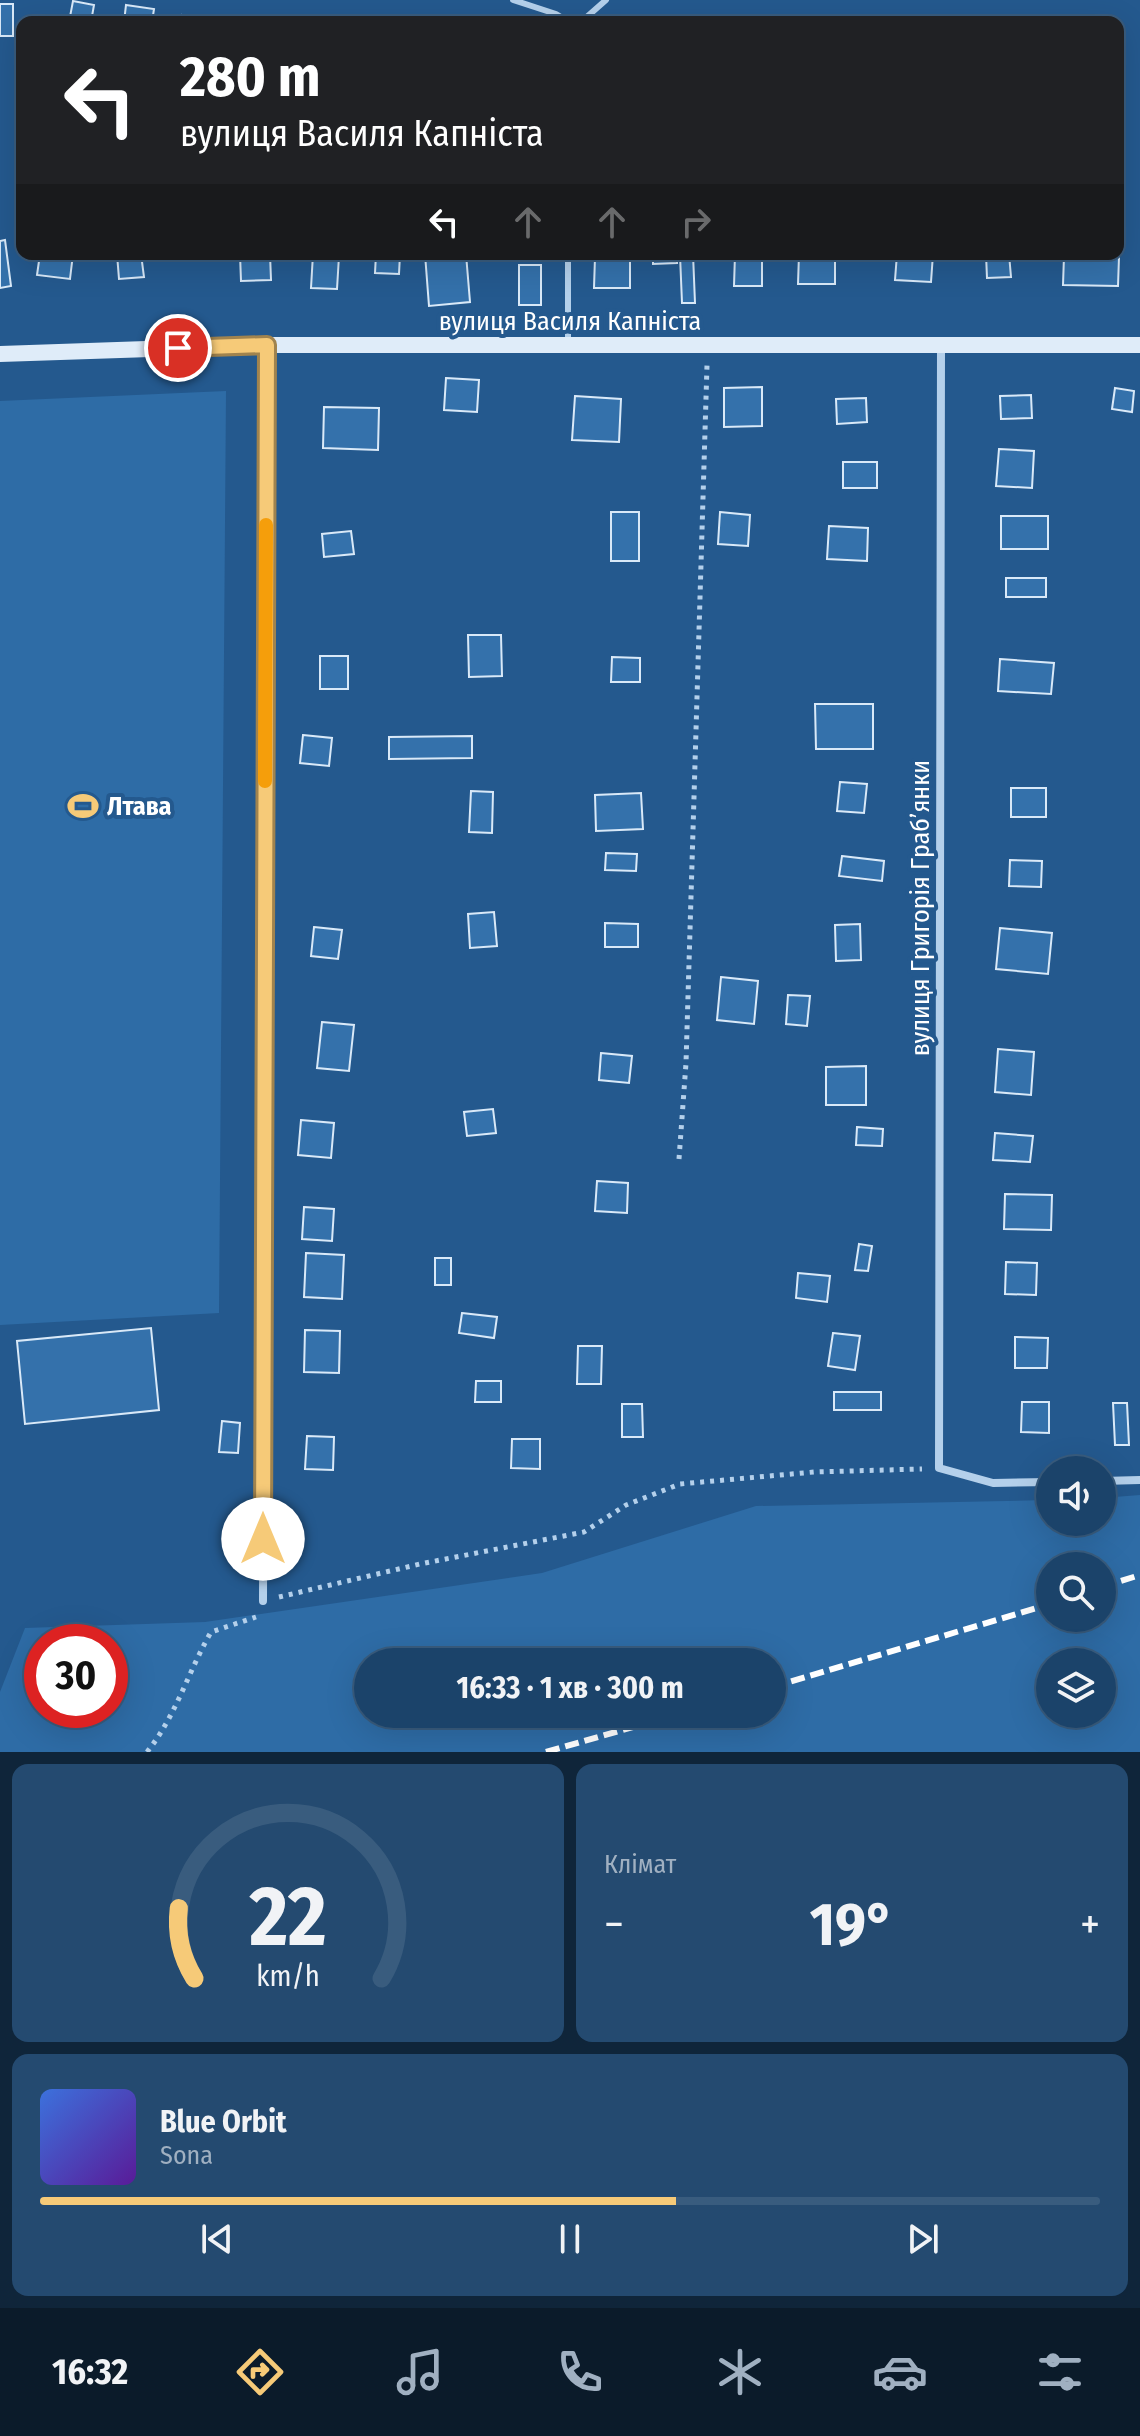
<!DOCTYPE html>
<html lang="uk">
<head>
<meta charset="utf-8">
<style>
  body { margin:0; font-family:"Fira Sans Condensed",sans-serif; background:#244a70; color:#f1f3f6; height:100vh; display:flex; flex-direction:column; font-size:30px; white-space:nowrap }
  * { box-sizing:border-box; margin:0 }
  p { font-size:26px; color:#a0b0c1 }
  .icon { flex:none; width:44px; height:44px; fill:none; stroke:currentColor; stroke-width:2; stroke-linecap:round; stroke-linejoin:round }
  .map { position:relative; height:1752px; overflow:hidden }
  .sheet { display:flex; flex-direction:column; gap:12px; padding:12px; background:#0f253a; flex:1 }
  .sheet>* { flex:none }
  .guide { position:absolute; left:16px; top:16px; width:1108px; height:244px; border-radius:16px; box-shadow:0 8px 32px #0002,0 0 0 2px #395c7e; background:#202124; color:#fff; overflow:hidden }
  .fabs { position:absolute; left:1036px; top:1456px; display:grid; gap:16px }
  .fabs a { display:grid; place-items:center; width:80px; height:80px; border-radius:50%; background:#1b436a; box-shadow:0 8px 32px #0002,0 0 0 2px #395c7e; font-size:40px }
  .speed { position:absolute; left:24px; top:1624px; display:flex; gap:16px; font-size:40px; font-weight:700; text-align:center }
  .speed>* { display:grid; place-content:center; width:104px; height:104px; border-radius:50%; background:#1b436a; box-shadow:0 8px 32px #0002,0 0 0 2px #395c7e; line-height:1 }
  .speed .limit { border:12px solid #d22; background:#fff; color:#111 }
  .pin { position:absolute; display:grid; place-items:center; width:68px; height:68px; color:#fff; margin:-34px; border:4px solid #fff; border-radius:50%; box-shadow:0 2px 8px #0007 }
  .me { position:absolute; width:88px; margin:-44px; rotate:0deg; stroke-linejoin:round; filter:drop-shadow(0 0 6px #0008) }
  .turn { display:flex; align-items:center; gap:28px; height:168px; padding:0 32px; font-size:36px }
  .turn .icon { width:104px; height:104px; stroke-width:2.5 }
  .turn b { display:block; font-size:56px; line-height:68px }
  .lanes { display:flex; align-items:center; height:76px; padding:0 32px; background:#0003; justify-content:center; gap:40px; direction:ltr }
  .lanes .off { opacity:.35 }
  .big { font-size:60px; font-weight:700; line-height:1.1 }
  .sheet .tile { flex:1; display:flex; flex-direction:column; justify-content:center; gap:12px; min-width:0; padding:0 28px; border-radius:16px; background:#244a70 }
  .sheet .dial { align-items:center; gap:0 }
  .dial svg { height:208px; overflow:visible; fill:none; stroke:#395c7e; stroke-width:7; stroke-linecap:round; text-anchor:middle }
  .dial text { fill:#f1f3f6; stroke:none }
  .song { display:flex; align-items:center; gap:24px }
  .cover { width:96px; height:96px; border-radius:12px; background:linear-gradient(135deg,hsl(220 70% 55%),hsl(270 70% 35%)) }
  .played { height:8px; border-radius:4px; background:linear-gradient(90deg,#f6ca78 60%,#395c7e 60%) }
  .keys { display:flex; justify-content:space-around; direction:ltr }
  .heat { display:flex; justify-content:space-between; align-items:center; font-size:44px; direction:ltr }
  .sheet .tiles { flex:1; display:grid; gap:12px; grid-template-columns:1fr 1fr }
  .tile:last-child { grid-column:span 2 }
  .trip { position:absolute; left:354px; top:1648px; width:432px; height:80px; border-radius:40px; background:#1b436a; box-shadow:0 8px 32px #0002,0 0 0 2px #395c7e; font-weight:700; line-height:80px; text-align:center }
  .tab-bar { display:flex; height:128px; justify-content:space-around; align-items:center; background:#0b1b2a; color:#a0b0c1 }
  .tab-bar .icon { width:56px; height:56px }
  .tab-bar .on { color:#f6ca78 }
  .tab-bar b { font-size:36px; color:#f1f3f6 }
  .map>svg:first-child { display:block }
  .green { fill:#2e6ca6; fill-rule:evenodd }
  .building { fill:#3471ab; stroke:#d9e9f8; stroke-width:2 }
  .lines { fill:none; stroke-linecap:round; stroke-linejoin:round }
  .path { stroke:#b4d0eb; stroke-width:5; stroke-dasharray:4 6; stroke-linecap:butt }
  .lane { stroke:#b4d0eb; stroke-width:6 }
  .street { stroke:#b4d0eb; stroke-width:8 }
  .secondary { stroke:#dfecf9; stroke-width:16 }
  .rail { stroke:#fff; stroke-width:6; stroke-dasharray:14 6; stroke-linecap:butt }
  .route-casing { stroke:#a0834e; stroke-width:20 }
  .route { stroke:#f6ca78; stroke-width:14 }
  .slow { stroke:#f59e0b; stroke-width:14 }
  .labels { text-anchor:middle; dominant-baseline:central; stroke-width:8; stroke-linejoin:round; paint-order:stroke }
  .street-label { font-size:26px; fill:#fff; stroke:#24598e }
  .poi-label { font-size:26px; font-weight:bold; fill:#fff; stroke:#24598e; text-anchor:start }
</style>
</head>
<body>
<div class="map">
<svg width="1140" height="1752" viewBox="0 0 1140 1752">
  <rect width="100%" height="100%" fill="#24598e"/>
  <!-- green -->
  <path class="green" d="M226,391l-7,922 -219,12v-924z
    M1140,1495v257h-1140v-60l25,-64 180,-6 337,-49 214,-67 294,-6v22h52v-24zM1050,1566h52v52h-52zM42,1642h68v68h-68zM368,1662h404v52h-404zM1050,1662h52v52h-52z"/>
  <!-- building -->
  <path class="building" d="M73,1l21,4 -3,17h-22z
    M0,4h13v32h-13z
    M126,5l28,4 -2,13h-28z
    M182,15l25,5 -1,2h-26z
    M5,240l6,46 -11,2v-47z
    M40,254h33l-3,25 -33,-4z
    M117,254h24l3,23 -25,2z
    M240,254h30l1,26 -30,1z
    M313,254l26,2 -2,33 -26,-1z
    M376,254h24l-1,20 -24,-1z
    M425,254h41l4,48 -41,4z
    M653,254h24v9l-24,1z
    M693,254l2,49h-13l-2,-48z
    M735,254h27v32h-28z
    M799,254h36v30h-37z
    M897,254h36l-2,28 -36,-2z
    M986,254h23l2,23 -24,1z
    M1064,256l55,1 -1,29 -55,-1z
    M595,257l35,1v30h-36z
    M519,265h22v40h-22z
    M446,378l33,2 -2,32 -33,-2z
    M762,387v39l-38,1v-39z
    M1115,388l19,3 -2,21 -20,-3z
    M1031,395l1,23 -31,1 -1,-23z
    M575,396l46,3 -2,43 -47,-2z
    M866,398l1,24 -30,2 -1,-25z
    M324,407l55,1 -1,42 -55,-2z
    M999,449l35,2 -2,37 -36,-2z
    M843,462h34v26h-34z
    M611,512h28v49h-28z
    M720,512l30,3 -2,31 -30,-2z
    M1001,516h47v33h-47z
    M829,526l39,2 -1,33 -40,-2z
    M351,531l3,23 -30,3 -2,-23z
    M1006,578h40v19h-40z
    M468,635h33l1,41 -33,1z
    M320,656h28v33h-28z
    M612,657l28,1v24h-29z
    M1000,659l54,4 -3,31 -53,-3z
    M815,704h58v45h-57z
    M303,735l29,3 -3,28 -29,-3z
    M472,736v22l-83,1v-22z
    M840,782l27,2 -3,29 -27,-2z
    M1011,788h35v29h-35z
    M471,791l22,1 -1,41 -23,-1z
    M641,793l2,36 -47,2 -1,-36z
    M606,853l31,1 -1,17 -31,-1z
    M842,856l42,5 -2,20 -43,-5z
    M1010,860l32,1 -1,26 -32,-1z
    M494,912l3,34 -27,2 -2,-34z
    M605,923l33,1v23h-33z
    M860,924l1,36 -25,1 -1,-36z
    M314,927l28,3 -4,29 -27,-3z
    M1000,928l52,5 -4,41 -52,-5z
    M721,977l37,4 -4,43 -37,-4z
    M788,995l22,1 -3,30 -21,-2z
    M322,1022l32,3 -5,46 -32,-3z
    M998,1049l36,3 -3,43 -36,-3z
    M601,1053l31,3 -3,27 -30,-3z
    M866,1066v39h-40v-38z
    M493,1109l3,24 -29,3 -3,-24z
    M301,1120l33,3 -3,35 -33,-3z
    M857,1127l26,2 -1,17 -26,-1z
    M995,1133l38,3 -3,26 -37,-2z
    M597,1181l31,2 -1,30 -32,-2z
    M1005,1194l47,1 -1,35 -47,-1z
    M304,1207l30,2 -2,32 -30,-2z
    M859,1244l13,2 -4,25 -13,-1z
    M306,1253l38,2 -2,44 -38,-2z
    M435,1258h16v27h-16z
    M1006,1262l31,1 -1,32 -31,-1z
    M798,1273l32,3 -3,26 -31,-4z
    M462,1313l35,4 -3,21 -35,-5z
    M151,1328l8,82 -134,14 -8,-83z
    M305,1330l35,1 -1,42 -35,-1z
    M833,1333l27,3 -5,34 -27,-4z
    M1015,1337l33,1 -1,30h-32z
    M578,1346h24l-1,38h-24z
    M476,1381h25v21h-26z
    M834,1392h47v18h-47z
    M1022,1402h27v31l-28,-1z
    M1113,1403h14l2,42h-14z
    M622,1404h20l1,33h-21z
    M222,1421l18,2 -2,30 -19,-1z
    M307,1436l27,1 -1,33 -28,-1z
    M512,1439h28v30l-29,-1z"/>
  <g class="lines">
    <!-- path -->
    <path class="path" d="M679,1159l7,-96 21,-698
      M279,1597l141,-33 164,-32 42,-27 54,-21 134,-12 108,-3
      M147,1752c29,-36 41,-80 64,-120l45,-15"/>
    <!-- lane -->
    <path class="lane" d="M513,0l43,14 13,8
      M581,22l25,-22
      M568,254v88"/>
    <!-- street -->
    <path class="street" d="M941,347l-2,1121 54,15 57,-1
      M1102,1481l38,-1
      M263,1601l4,-1256"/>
    <!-- secondary -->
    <path class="secondary" d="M0,354l267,-9h873"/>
    <!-- rail -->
    <path class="rail" d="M1102,1587l38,-12
      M772,1687l278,-83
      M546,1752l132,-38"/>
  </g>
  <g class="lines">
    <!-- route casing -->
    <g class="route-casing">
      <path id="route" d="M178,348l89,-3 -4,1194"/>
    </g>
    <!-- route -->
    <use href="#route" class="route"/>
    <!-- slow -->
    <path class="slow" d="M265,781l1,-256"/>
  </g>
  <!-- icons -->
  <defs>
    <g id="stadium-bare" transform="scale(2.4)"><path d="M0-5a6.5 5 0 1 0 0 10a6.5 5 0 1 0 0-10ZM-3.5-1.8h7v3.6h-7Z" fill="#f6ca78" stroke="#24598e" stroke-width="2.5" paint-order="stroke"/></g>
  </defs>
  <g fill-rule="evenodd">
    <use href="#stadium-bare" x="83" y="806"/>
  </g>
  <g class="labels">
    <!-- street labels -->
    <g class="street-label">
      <text x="570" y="321">вулиця Василя Капніста</text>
      <text transform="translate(920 908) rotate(-90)">вулиця Григорія Грабʼянки</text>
    </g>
    <!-- poi labels -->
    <g class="poi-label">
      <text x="107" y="806">Лтава</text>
    </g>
  </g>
</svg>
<div class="fabs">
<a><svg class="icon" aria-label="sound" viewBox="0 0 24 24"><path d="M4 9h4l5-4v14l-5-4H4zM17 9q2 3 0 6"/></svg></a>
<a><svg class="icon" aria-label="search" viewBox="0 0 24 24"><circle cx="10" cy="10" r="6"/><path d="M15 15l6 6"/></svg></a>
<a><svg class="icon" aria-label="layers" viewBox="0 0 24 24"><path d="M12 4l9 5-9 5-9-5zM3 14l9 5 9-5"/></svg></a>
</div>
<div class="speed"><div class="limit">30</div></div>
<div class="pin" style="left:178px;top:348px;background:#d93025"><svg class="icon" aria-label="arrive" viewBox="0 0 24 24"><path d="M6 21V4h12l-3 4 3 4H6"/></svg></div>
<svg class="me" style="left:263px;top:1539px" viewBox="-20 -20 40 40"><circle r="19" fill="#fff"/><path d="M0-13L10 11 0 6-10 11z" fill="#f6ca78"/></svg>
<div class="trip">16:33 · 1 хв · 300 m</div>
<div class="guide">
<div class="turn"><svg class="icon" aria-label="left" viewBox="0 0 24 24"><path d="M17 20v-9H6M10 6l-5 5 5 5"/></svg><div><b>280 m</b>вулиця Василя Капніста</div></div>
<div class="lanes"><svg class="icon" aria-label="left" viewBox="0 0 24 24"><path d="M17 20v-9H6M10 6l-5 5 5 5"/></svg><svg class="icon off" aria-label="ahead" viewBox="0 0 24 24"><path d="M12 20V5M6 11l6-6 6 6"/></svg><svg class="icon off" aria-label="ahead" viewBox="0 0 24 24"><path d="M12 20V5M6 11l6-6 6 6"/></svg><svg class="icon off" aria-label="right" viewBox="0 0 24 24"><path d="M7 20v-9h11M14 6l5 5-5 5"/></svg></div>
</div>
</div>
<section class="sheet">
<div class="tiles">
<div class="tile dial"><svg viewBox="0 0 100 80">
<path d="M14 69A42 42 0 1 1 86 69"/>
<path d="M14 69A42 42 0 0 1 8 42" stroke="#f6ca78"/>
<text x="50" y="56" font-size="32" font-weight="700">22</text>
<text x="50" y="72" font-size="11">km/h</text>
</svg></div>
<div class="tile"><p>Клімат</p>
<div class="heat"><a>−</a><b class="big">19°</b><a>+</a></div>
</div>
<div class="tile">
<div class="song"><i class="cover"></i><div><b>Blue Orbit</b><p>Sona</p></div></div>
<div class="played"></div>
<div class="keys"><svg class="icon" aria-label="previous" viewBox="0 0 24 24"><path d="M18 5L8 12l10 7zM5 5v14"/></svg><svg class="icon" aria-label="pause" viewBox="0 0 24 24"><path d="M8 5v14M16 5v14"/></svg><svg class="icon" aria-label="next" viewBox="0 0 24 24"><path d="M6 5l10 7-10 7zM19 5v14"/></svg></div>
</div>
</div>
</section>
<nav class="tab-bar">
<b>16:32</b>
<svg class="icon on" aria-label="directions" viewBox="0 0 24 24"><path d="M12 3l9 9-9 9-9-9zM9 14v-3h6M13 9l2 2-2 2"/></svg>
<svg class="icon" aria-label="music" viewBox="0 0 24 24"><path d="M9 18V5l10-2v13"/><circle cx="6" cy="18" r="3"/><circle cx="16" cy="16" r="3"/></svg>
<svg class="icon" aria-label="phone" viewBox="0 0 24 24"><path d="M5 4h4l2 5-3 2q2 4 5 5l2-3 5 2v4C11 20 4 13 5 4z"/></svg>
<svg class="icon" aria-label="climate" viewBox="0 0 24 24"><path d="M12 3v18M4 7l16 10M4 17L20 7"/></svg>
<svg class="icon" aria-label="car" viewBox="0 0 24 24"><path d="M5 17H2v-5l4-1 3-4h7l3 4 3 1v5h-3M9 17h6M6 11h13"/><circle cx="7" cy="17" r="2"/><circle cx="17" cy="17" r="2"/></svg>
<svg class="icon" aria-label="filters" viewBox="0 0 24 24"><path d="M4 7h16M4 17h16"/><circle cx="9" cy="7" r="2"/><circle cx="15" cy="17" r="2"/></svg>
</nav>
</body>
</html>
